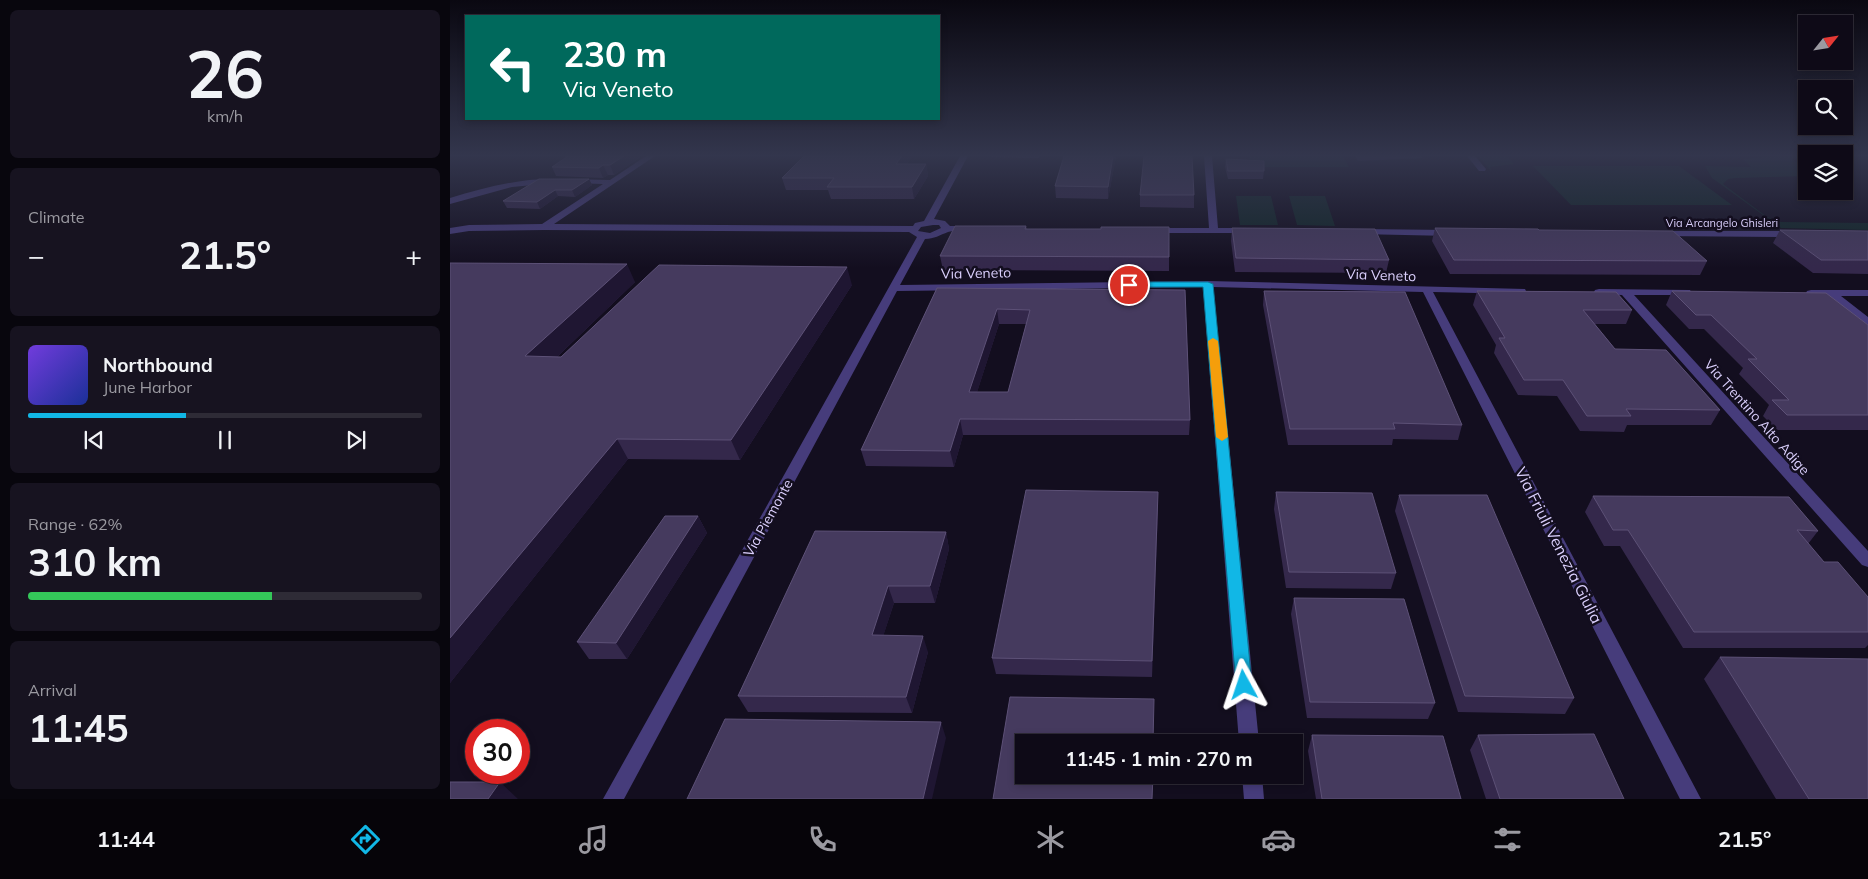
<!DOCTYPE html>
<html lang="en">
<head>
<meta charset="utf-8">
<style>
  body { margin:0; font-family:Mulish,sans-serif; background:#171320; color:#f1f3f6; height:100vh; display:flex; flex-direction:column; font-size:19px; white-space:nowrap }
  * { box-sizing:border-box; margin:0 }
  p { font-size:16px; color:#9b9aa1 }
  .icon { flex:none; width:28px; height:28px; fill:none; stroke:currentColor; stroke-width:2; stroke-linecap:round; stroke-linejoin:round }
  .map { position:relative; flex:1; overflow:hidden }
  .panel { display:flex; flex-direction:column; gap:10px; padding:10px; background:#08060d; width:450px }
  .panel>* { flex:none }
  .guide { position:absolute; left:15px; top:15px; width:475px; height:105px; border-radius:0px; box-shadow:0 2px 8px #0003,0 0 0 1px #2e2b36; background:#00695c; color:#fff; overflow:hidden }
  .needle { width:32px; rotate:60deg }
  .fabs { position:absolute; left:1348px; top:15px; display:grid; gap:10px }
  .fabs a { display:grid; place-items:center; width:55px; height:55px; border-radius:0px; background:#0e0a17; box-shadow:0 2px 8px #0003,0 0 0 1px #2e2b36; font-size:25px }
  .speed { position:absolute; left:15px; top:719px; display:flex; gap:10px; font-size:25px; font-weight:700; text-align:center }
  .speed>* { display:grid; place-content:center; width:65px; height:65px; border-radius:50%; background:#0e0a17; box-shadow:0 2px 8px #0003,0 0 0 1px #2e2b36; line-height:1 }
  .speed .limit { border:8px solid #d22; background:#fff; color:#111 }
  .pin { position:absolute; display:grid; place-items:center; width:42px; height:42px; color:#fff; margin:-21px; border:2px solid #fff; border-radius:50%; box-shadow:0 1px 5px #0007 }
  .me { position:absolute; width:55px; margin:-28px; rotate:355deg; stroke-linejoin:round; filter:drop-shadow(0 0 4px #0008) }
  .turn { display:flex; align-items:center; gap:18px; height:105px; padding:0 15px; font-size:22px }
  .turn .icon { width:65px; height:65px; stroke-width:2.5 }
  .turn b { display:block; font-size:35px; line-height:42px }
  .big { font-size:38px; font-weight:700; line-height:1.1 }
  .panel .card { flex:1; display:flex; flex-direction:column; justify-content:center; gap:8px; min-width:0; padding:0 18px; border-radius:8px; background:#171320 }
  .panel .dial { align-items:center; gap:0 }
  .dial b { font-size:65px; line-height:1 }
  .song { display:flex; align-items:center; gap:15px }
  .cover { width:60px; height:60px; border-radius:8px; background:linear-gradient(135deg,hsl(260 70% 55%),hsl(230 70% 35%)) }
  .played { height:5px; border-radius:2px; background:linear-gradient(90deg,#11b7e6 40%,#2e2b36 40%) }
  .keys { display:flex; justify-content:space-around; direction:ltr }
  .heat { display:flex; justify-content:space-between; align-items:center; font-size:28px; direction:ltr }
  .charge { height:8px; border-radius:4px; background:linear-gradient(90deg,#34c759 62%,#2e2b36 0) }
  .trip { position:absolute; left:565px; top:734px; width:288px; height:50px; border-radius:0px; background:#0e0a17; box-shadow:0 2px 8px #0003,0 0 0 1px #2e2b36; font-weight:700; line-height:50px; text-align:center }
  .tabs { display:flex; height:80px; justify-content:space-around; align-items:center; background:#060409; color:#9b9aa1 }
  .tabs .icon { width:35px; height:35px }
  .tabs .active { color:#11b7e6 }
  .tabs b { font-size:22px; color:#f1f3f6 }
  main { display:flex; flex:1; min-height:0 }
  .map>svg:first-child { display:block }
  .green { fill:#122628 }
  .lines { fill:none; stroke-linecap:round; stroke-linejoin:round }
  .minor { fill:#463c7b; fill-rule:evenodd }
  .wall { fill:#34284b; fill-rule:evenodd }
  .shaded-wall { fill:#1f1632 }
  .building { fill:#453a5e; stroke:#5d5177; fill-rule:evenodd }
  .route { fill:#11b7e6; stroke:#0b7796 }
  .slow { fill:#f59e0b }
  .labels { text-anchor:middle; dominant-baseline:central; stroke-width:5; stroke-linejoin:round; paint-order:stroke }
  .far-street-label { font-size:11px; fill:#dacffc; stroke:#130e1f }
  .street-label { font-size:14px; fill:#dacffc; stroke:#130e1f }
  .near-street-label { font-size:16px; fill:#dacffc; stroke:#130e1f }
</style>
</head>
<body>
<main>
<section class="panel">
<div class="card dial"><b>26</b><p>km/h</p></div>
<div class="card"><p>Climate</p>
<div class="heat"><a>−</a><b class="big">21.5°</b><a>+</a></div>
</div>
<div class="card">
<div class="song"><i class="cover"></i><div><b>Northbound</b><p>June Harbor</p></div></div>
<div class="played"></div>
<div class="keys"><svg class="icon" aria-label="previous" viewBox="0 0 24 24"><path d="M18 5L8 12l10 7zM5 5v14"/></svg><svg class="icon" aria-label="pause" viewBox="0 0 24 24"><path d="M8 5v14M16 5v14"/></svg><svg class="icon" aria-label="next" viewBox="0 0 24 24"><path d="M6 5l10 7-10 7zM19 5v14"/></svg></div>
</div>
<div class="card"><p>Range · 62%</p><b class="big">310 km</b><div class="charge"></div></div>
<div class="card"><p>Arrival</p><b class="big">11:45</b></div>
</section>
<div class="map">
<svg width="1418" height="799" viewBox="0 0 1418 799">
  <rect width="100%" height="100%" fill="#130e1f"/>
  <!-- green -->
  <path class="green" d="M799,156h94l6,11h-97z
    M1028,156h29l7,8 -24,3 1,4z
    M1329,156h27l-14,3 14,10v7l-71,2 -7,1 -5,5 44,33 14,5 87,1v7l-87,-2 -69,-50 -7,-12 46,1 -8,-8z
    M1083,166h146l53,39h-161z
    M786,196h35l7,29h-38z
    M839,196h36l10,30 -38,-1z"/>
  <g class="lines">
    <!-- minor -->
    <path class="minor" d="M196,156h9l-101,68 359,2 2,-3 9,-2 36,-65h8l-34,63 11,2 5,5h21l5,3c-8,6 -19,0 -28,3 -8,3 -14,7 -23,7l-25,46 308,-4 317,8 1,2 -1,2 -4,1 -88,-2 268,507h-21l-257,-507 -210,-5 46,455h-20l-36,-455 -306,4 -273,508h-21l314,-562 -8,-5 -365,-2 -75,1 -19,3v-6l19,-3 73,-1 61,-40 -30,-1 -4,-2 1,-2 40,1zM483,225h6l2,3 -11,5 -12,-2 3,-4z
      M754,156h8l6,72h30l3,1v4h-101v-4l3,-1h56z
      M1017,156h8l11,13 -1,2h-6z
      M101,179l4,2 -1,2 -42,4 -62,17v-6c33,-10 66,-19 101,-19z
      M911,229l90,1 5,3 -5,3 -93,-2 -2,-2z
      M1211,231h135l5,3 -5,3 -138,-1v-4z
      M1149,289l91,1 1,2 -1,2 -4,1h-52l234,256v16l-6,-2 -240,-270 -27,-1 -1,-2 1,-2z
      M1361,290h57v6h-27l27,21v8l-40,-29 -21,-1 -1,-2 1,-2z
      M792,775h20l2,24h-20z"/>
  </g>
  <!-- wall -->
  <path class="wall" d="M115,156h77l-28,19h-6l-5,3 -47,-2 -4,-9 14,-9z
    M354,156h108l-5,8h19l2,12 -14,23h-83l-3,-9h-42l-4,-12z
    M542,156h47v2l-47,-1z
    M614,156h52l-8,43 -52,-1 -1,-12z
    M905,156h68l-1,2 -64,3z
    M776,159l38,12 -1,8h-35l-3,-12z
    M139,179l3,6 -17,12 -17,-1 -18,13 -33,-1 -4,-7z
    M690,195h54v13l-54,-1z
    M576,226l1,3h74l68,-2v44l-226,-1 -3,-14z
    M782,228l157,32 -3,13 -151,-1 -4,-31z
    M985,228l104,2 168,31 -7,14 -250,-1 -18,-33z
    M1330,230l88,1v43l-55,-1 -40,-30z
    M0,263l185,19 -78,75h4l291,-72 -112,175 -112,-1 -178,224z
    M487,288l248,2 5,130 -1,15h-226l-9,32 -88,-1 -5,-16zM549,324h27l-18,68h-31z
    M814,291l198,134 -4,15 -65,-1 -1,6h-104l-25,-140z
    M1027,291l155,19 -6,14h-31l20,25 105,61 -9,15h-84l-3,7 -44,-1 -23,-35 -39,-1 -24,-42 2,-8 -23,-40z
    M1222,291l196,34v105h-91l-14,-14 6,-11 -30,-31 4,-6 -39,-39h-15l-23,-24z
    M826,492l120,81 -5,16 -105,-1 -12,-79z
    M949,495l175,203 -9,16 -107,-2 -63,-201z
    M1143,496l225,35 -10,13 16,18 44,35v48l-3,3h-182l-63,-102h-16l-19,-34z
    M708,508l-6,169 -156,-3 -4,-16z
    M248,516l9,17 -80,126h-38l-12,-17z
    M496,532l3,17 -14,54h-41l-11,33 45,16 -16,61 -164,-1 -10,-16z
    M844,598l141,105 -7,16 -121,-1 -16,-104z
    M1270,657l148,142h-92l-72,-120z
    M862,735l149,64h-145l-8,-48z
    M1028,735l146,64h-138l-16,-49z"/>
  <!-- shaded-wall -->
  <path class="shaded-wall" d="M174,156h18l-28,19 -4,-10z
    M452,156h10l-13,20 -3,-12z
    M663,156h3l-8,43v-12z
    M476,164l2,12 -14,23 -2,-12z
    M153,165l5,10 -5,3 -4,-10z
    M139,179l3,6 -17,12 -3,-7z
    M105,190l3,6 -18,13 -3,-7z
    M177,264l8,18 -98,94 -12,-20z
    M397,267l5,18 -112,175 -9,-20z
    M547,309l2,15 -27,84 -3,-16z
    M510,419l3,16 -9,32 -4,-16z
    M167,439l11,20 -178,224v-45z
    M708,492v16l-6,169v-16z
    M248,516l9,17 -80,126 -11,-16z
    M496,532l3,17 -14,54 -5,-17z
    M438,586l6,17 -16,49 -6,-17z
    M473,636l5,16 -16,61 -6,-16z
    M491,722l5,16 -14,61h-9z
    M50,782l18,17h-30z"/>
  <!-- building -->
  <path class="building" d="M115,156h59l-14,9h-7l-4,3 -47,-1 16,-11z
    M354,156h98l-6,8h30l-14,23h-85l7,-9h-52z
    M614,156h49l-5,31 -53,-1z
    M694,156h48l2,39h-54z
    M776,159l38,2v10h-36z
    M89,179h50l-17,11h-17l-18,12 -34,-1z
    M505,226h71l-1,3h76v-2h68v30l-229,-1z
    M782,228l143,1 14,31 -153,-2z
    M985,228l103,1 1,1 134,1 34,30 -253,-1z
    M1330,230l88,1v29h-47z
    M0,263l177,1 -102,92 36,1 98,-92 188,2 -116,173 -114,-1 -167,199z
    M487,288l248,2 5,130 -230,-1 -10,32 -89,-1zM547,309l33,1 -22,82h-39z
    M814,291l141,1 57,133 -69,-2 2,6h-105z
    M1027,291l139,1 16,18h-49l32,39 51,1 54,60 -94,-1 5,7h-44l-24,-36h-39l-25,-42h6z
    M1222,291l154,2 42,32v90h-81l-15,-15h17l-41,-41h9l-46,-44h-15z
    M576,490l132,2 -6,169 -160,-3z
    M826,492l96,1 24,80 -107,-1z
    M949,495h88l87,203 -109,-2z
    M1143,496l196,1 29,34 -21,-1 27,32h14l30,35v35h-174l-66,-102h-15z
    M215,516h33l-82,127 -39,-1z
    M365,531l131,1 -16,54h-42l-16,49 51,1 -17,61 -168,-1z
    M844,598l110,1 31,104 -125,-1z
    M1270,657l148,2v140h-59z
    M560,697l144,2 -1,43h-129v33h129l-1,24h-159z
    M275,719l216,3 -18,77h-236z
    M1144,734l30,65h-124l-22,-64z
    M862,735l131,1 18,63h-139z
    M0,782h50l-12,17h-38z"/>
  <!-- sky -->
  <linearGradient id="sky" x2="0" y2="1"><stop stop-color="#0a0811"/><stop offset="0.58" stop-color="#33364d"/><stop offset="1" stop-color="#33364d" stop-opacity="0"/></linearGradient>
  <rect width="1418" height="268" fill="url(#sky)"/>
  <!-- route -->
  <path class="route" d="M679,282h79l5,2 39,401 -2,6 -6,2 -6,-2 -2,-6 -33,-398h-77l-1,-2z"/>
  <!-- slow -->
  <path class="slow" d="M763,338l5,3 10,96 -6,4 -6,-4 -8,-96z"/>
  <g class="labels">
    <!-- far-street labels -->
    <g class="far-street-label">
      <text x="1272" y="223">Via Arcangelo Ghisleri</text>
    </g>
    <!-- street labels -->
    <g class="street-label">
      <text transform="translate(526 273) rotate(-1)">Via Veneto</text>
      <text transform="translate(931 275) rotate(2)">Via Veneto</text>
      <text transform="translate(1307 417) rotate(48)">Via Trentino Alto Adige</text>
      <text transform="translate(318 518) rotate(-61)">Via Piemonte</text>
    </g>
    <!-- near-street labels -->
    <g class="near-street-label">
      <text transform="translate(1109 545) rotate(63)">Via Friuli Venezia Giulia</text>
    </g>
  </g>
</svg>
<div class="fabs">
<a><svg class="needle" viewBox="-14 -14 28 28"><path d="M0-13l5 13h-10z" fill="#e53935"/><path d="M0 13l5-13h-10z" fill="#9b9aa1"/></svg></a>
<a><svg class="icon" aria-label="search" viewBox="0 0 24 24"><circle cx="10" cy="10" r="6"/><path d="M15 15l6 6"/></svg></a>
<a><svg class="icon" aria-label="layers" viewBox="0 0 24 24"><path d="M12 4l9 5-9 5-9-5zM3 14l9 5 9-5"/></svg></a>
</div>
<div class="speed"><div class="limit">30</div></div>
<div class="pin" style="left:679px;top:285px;background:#d93025"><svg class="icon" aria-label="arrive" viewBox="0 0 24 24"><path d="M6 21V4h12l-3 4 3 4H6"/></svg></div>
<svg class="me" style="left:794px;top:685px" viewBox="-20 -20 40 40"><path d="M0-17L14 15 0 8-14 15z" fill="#11b7e6" stroke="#fff" stroke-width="4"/></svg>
<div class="trip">11:45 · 1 min · 270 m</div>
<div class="guide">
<div class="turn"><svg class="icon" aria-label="left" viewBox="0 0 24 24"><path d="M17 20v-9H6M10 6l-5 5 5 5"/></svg><div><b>230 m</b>Via Veneto</div></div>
</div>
</div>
</main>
<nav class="tabs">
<b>11:44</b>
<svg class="icon active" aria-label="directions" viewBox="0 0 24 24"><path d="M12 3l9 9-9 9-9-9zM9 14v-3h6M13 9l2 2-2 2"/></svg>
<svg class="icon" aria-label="music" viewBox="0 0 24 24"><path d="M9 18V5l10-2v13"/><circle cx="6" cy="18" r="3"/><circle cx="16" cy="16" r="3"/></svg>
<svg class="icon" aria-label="phone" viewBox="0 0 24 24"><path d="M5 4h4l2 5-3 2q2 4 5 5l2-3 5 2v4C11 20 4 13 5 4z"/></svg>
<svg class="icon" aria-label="climate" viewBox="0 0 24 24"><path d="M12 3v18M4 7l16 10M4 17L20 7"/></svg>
<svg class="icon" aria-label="car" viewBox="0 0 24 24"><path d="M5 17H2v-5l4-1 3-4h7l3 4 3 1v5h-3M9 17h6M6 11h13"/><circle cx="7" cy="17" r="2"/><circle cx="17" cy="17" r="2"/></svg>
<svg class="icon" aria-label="filters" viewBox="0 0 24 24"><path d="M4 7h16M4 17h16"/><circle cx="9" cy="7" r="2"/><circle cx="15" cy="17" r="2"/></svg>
<b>21.5°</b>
</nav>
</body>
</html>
